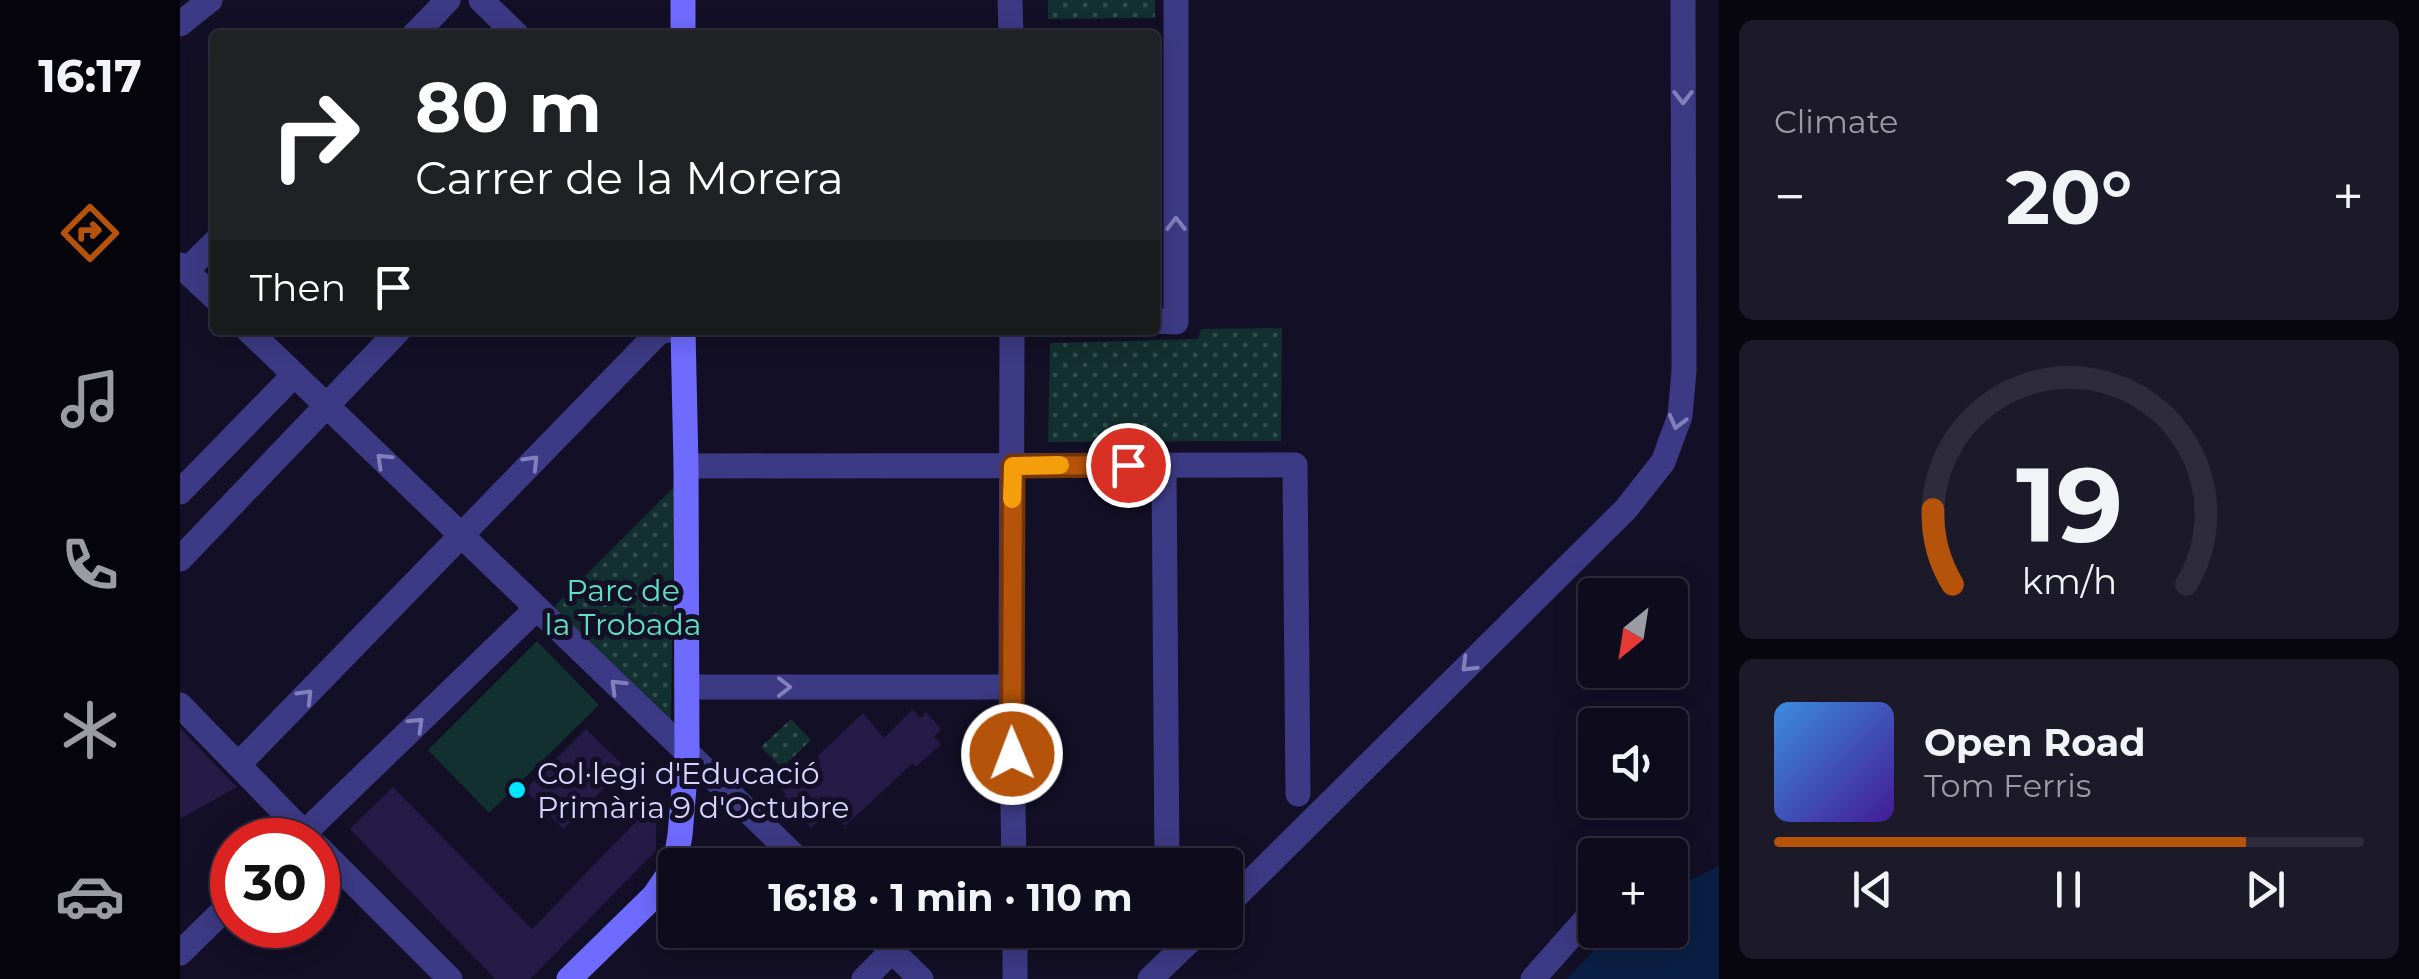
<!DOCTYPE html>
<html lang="en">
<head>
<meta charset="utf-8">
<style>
  body { margin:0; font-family:Montserrat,sans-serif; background:#1c1929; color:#f1f3f6; height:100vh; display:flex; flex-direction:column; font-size:38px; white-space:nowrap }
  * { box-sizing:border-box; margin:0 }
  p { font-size:32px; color:#9b9ba3 }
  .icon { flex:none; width:55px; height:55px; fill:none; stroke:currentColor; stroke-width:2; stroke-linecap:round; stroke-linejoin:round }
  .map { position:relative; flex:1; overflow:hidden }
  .sheet { display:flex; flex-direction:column; gap:20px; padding:20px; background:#08060f; width:700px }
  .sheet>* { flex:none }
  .guide { position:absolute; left:30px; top:30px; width:950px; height:305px; border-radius:10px; box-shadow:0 5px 25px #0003,0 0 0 2px #2e2b3b; background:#202124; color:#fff; overflow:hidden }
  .needle { width:65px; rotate:210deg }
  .buttons { position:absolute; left:1398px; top:578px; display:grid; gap:20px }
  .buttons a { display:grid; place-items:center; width:110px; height:110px; border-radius:10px; background:#0e0b1c; box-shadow:0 5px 25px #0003,0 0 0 2px #2e2b3b; font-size:50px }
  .speed { position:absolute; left:30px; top:818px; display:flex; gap:20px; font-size:50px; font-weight:700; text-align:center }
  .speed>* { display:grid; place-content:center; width:130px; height:130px; border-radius:50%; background:#0e0b1c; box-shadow:0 5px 25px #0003,0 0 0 2px #2e2b3b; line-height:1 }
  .speed .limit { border:15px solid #d22; background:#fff; color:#111 }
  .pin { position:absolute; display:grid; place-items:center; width:85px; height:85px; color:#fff; margin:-42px; border:5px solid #fff; border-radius:50%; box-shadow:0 2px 10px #0007 }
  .me { position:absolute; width:110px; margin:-55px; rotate:359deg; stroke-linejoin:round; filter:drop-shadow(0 0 8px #0008) }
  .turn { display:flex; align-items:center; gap:35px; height:210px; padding:0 40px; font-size:45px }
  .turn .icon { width:130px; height:130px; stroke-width:2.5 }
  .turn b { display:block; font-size:70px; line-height:85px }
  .then { display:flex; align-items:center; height:95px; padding:0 40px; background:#0003; gap:20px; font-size:38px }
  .big { font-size:75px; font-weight:700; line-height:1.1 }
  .sheet .widget { flex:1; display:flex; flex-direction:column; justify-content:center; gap:15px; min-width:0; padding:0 35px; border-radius:15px; background:#1c1929 }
  .sheet .dial { align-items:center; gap:0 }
  .dial svg { height:260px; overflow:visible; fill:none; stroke:#2e2b3b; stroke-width:7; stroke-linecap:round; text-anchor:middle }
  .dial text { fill:#f1f3f6; stroke:none }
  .song { display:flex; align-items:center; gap:30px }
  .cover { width:120px; height:120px; border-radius:15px; background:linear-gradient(135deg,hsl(210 70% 55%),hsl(260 70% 35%)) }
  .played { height:10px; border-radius:5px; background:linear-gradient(90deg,#b45309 80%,#2e2b3b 80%) }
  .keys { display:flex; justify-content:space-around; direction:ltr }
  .heat { display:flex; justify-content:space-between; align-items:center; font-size:55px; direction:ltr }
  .trip { position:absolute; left:478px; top:848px; width:585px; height:100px; border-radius:10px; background:#0e0b1c; box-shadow:0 5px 25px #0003,0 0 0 2px #2e2b3b; font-weight:700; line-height:100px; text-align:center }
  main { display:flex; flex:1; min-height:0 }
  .menu { display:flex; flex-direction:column; width:180px; justify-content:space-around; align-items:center; background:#06040b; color:#9b9ba3 }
  .menu .icon { width:70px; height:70px }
  .menu .active { color:#b45309 }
  .menu b { font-size:45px; color:#f1f3f6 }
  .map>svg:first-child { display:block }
  .grass { fill:#12302f }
  .park { fill:url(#park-dots) }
  .water { fill:#0a1f44 }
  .building { fill:#241b47 }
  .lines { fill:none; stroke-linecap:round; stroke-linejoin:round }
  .street { stroke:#3d3a85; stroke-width:25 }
  .secondary { stroke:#6f6bff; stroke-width:25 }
  .oneway { stroke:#837fbc }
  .route-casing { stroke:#753606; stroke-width:25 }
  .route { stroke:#b45309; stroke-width:18 }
  .slow { stroke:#f59e0b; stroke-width:18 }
  .poi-dot { fill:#00e5ff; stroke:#130f26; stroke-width:4 }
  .labels { text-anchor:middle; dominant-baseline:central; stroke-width:10; stroke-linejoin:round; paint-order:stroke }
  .park-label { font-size:30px; fill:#5fe0c0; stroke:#130f26 }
  .poi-label { font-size:30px; fill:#d9d4ff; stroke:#130f26; text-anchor:start }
</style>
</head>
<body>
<main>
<nav class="menu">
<b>16:17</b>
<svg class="icon active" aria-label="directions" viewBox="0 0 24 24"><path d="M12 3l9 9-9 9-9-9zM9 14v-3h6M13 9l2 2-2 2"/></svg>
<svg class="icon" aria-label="music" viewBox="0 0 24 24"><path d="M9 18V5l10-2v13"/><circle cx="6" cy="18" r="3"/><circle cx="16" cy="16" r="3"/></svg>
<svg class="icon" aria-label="phone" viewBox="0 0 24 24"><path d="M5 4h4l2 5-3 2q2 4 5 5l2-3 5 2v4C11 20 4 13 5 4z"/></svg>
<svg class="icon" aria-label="climate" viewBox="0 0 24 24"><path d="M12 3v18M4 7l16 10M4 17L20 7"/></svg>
<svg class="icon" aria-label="car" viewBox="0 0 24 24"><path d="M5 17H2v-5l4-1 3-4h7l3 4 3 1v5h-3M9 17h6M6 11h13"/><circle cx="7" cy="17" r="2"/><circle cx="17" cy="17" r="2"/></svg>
</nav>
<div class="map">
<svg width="1539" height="979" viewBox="0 0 1539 979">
  <defs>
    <pattern id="park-dots" width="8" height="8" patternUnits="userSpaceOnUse" patternTransform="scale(2.5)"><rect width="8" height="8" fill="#12302f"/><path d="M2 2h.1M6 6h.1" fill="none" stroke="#344d4e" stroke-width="1.8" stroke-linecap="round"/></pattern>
  </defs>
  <rect width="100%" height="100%" fill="#130f26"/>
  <!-- grass -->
  <path class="grass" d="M357,641l62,64 -110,108 -61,-63z"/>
  <!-- park -->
  <path class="park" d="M868,0h107v18l-107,1z
    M1102,328l-1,113 -233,1 2,-99 148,-4 3,-10z
    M494,487l-3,236 -119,-114z
    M611,719l20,21 -29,28 -21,-21z"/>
  <!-- water -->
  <path class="water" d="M1539,866v113h-152l46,-49h57v-40z"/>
  <!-- building -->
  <path class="building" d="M733,709l7,9 6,-6 15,17 -7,8 7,7 -25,23 -4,-3 -67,62 -16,-15 -18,17 -28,-30 3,-4 -4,-4 81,-77 21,25z
    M0,728l57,59 -57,32z
    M406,729l39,38 -62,62 -38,-39z
    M213,787l139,142 124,-128v50l-126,128h-35l-145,-150z"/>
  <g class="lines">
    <!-- street -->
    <path class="street" d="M301,0l36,35
      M830,0l1,35
      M0,24l30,-24
      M234,35l34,-35
      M0,265l35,33
      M6,271l29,-29
      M975,321l21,1v-322
      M68,330l556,535
      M832,330l-1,357 3,178
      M984,465l3,400
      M506,466l609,-1 3,329
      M0,492l114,-117
      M0,559l219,-229
      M507,687h324
      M0,705l131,135
      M58,765l421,-433 9,-2
      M117,840l239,-231
      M138,847l132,132
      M1490,860l4,-2
      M1045,907l401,-398 37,-47 17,-46 4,-45 -1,-371
      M690,930l51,49
      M835,930v49
      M0,953l52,-51
      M684,979l28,-28
      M970,979l51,-49
      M1353,979l62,-70"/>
    <!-- secondary -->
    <path class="secondary" d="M503,35v-35
      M389,979l85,-83 21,-31 5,-30 7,-82 -1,-287 -3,-136"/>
  </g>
  <!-- one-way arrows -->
  <defs><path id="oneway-chevron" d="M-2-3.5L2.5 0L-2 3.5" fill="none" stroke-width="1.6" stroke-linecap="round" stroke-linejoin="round" transform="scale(2.5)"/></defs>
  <g class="oneway">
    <use href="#oneway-chevron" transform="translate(1503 97) rotate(90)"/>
    <use href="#oneway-chevron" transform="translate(996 224) rotate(-90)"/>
    <use href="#oneway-chevron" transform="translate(1497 422) rotate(105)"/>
    <use href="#oneway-chevron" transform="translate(203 460) rotate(-136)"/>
    <use href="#oneway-chevron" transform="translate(352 462) rotate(-46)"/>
    <use href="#oneway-chevron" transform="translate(1288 665) rotate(135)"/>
    <use href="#oneway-chevron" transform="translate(437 686) rotate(-136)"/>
    <use href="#oneway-chevron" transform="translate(604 687)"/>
    <use href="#oneway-chevron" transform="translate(126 696) rotate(-46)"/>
    <use href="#oneway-chevron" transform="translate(237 724) rotate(-44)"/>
  </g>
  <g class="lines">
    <!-- route casing -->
    <g class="route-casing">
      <path id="route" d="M832,754l1,-288 115,-1"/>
    </g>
    <!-- route -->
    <use href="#route" class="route"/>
    <!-- slow -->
    <path class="slow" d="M832,499l1,-33 47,-1"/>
  </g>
  <!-- markers -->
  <circle class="poi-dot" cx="337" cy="790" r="10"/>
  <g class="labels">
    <!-- park labels -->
    <g class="park-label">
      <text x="443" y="590">Parc de<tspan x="443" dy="34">la Trobada</tspan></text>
    </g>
    <!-- poi labels -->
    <g class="poi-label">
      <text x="357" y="773">Col·legi d'Educació<tspan x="357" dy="34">Primària 9 d'Octubre</tspan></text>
    </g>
  </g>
</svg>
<div class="buttons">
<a><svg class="needle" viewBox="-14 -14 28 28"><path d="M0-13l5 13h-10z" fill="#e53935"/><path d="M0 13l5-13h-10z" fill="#9b9ba3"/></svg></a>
<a><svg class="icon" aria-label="sound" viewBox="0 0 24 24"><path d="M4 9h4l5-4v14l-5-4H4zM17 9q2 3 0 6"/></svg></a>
<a>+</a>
</div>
<div class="speed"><div class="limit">30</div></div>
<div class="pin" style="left:948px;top:465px;background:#d93025"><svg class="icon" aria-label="arrive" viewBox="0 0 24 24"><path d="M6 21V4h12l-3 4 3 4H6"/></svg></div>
<svg class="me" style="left:832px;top:754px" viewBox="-20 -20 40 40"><circle r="17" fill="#b45309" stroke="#fff" stroke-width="3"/><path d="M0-11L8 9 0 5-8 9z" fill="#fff"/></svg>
<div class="trip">16:18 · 1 min · 110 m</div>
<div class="guide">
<div class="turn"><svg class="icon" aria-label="right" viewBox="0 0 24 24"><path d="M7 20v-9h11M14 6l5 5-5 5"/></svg><div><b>80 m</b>Carrer de la Morera</div></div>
<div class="then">Then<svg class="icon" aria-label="arrive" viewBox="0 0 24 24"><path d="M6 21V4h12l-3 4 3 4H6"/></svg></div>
</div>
</div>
<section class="sheet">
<div class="widget"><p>Climate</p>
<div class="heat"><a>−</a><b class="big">20°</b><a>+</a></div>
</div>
<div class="widget dial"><svg viewBox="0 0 100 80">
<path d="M14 69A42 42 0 1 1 86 69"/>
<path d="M14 69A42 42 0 0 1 8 46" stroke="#b45309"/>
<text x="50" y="56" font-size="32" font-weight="700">19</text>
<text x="50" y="72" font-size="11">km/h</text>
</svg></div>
<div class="widget">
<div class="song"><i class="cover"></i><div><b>Open Road</b><p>Tom Ferris</p></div></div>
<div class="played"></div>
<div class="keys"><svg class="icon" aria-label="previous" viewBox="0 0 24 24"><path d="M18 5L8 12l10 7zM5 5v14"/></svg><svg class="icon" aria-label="pause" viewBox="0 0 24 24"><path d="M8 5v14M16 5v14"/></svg><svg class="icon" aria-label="next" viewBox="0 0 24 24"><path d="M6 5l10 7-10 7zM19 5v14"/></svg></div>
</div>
</section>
</main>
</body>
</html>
